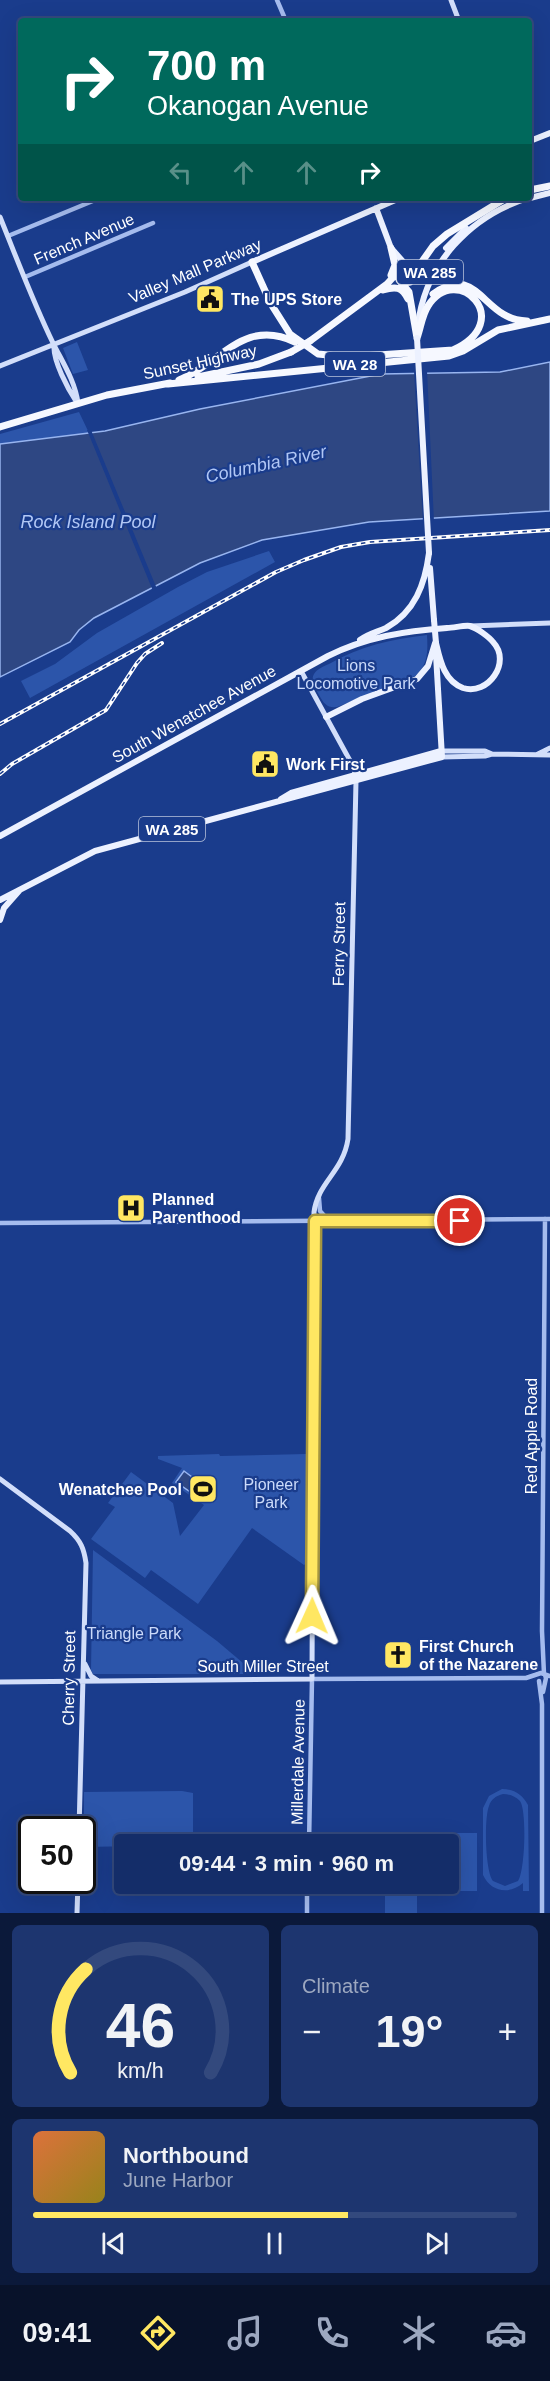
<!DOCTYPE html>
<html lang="en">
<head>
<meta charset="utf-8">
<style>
  body { margin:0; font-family:Helvetica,sans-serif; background:#1d356f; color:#f1f3f6; height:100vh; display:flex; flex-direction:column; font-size:22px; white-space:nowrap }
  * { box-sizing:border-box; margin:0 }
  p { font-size:20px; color:#9da8c0 }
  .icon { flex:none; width:33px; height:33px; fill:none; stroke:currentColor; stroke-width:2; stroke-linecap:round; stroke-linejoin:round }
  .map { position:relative; height:1913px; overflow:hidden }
  .side { display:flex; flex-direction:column; gap:12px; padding:12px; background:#0b193a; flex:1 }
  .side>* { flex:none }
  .banner { position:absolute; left:18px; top:18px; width:514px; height:183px; border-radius:6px; box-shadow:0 6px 24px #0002,0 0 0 2px #33497d; background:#00695c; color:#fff; overflow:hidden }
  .speed { position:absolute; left:18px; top:1816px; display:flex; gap:12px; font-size:30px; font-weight:700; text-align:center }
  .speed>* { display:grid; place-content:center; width:78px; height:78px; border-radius:50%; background:#142d69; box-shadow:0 6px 24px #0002,0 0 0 2px #33497d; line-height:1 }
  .speed .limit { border:3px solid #111; border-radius:9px; background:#fff; color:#111 }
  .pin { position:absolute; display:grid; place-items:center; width:51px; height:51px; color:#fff; margin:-26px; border:3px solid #fff; border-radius:50%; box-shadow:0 2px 6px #0007 }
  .me { position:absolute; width:66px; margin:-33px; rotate:1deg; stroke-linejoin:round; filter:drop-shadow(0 0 4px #0008) }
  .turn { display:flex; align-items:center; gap:21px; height:126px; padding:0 30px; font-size:27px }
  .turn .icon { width:78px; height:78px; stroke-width:2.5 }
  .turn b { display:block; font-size:42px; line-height:51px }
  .lanes { display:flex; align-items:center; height:57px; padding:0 30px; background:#0003; justify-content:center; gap:30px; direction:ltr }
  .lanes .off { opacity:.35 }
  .big { font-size:45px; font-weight:800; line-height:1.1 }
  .side .card { flex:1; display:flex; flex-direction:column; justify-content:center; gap:9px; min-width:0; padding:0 21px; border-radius:9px; background:#1d356f }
  .side .dial { align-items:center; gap:0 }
  .dial svg { height:156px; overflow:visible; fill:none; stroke:#33497d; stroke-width:7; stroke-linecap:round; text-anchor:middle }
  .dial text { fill:#f1f3f6; stroke:none }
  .song { display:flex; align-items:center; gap:18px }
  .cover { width:72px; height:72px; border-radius:9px; background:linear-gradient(135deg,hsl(20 70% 55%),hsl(50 70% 35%)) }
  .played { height:6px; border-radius:3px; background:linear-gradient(90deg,#ffe762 65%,#33497d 65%) }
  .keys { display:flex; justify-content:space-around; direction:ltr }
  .heat { display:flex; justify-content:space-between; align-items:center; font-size:33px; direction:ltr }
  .side .tiles { flex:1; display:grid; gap:12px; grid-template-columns:1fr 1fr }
  .card:last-child { grid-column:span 2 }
  .trip { position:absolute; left:114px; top:1834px; width:345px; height:60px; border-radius:6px; background:#142d69; box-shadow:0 6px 24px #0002,0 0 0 2px #33497d; font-weight:800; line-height:60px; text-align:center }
  .dock { display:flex; height:96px; justify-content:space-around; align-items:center; background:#08122a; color:#9da8c0 }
  .dock .icon { width:42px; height:42px }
  .dock .current { color:#ffe762 }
  .dock b { font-size:27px; color:#f1f3f6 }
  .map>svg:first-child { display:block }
  .green { fill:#2c55aa; fill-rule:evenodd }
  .water { fill:#2e4783; stroke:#98b5f0; stroke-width:1.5 }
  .pier { fill:#1a3c8c }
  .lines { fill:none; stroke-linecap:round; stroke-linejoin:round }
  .tertiary { stroke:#a5bcee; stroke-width:4.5 }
  .secondary { stroke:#d2defa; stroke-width:5 }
  .primary { stroke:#ecf1ff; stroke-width:6 }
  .trunk { stroke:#f6f8ff; stroke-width:7 }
  .rail-casing { stroke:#fff; stroke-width:4 }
  .rail { stroke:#1a3c8c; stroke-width:1.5; stroke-dasharray:4.5; stroke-linecap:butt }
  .primary-bridge { stroke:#ecf1ff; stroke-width:6 }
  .trunk-bridge { stroke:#f6f8ff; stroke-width:7 }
  .route-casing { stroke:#a69640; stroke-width:15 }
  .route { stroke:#ffe762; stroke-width:10 }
  .labels { text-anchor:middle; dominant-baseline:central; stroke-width:4.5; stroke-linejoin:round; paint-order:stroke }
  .shield { fill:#1a3c8c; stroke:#bac4dc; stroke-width:1.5 }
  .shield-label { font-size:15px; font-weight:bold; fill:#fff }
  .street-label { font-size:16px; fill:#fff; stroke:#1a3c8c }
  .poi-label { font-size:16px; font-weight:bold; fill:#fff; stroke:#1a3c8c; text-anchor:start }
  .park-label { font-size:16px; fill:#cbdafa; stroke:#1a3c8c }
  .water-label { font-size:18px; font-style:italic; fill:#b1c7f5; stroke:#1a3c8c }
</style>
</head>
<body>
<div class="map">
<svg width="550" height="1913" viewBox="0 0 550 1913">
  <rect width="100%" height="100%" fill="#1a3c8c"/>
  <!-- green -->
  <path class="green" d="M77,342l11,28 -15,4 -10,-26z
    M79,412l10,21 -89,11v-10z
    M269,551l6,11 -245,136 -9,-17 34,-17 42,-31 81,-46 29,-15z
    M427,635c1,16 1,30 -12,41l-78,31c-10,1 -13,-3 -18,-12 -3,-6 -9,-14 -5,-21 3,-5 10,-8 15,-10 31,-18 63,-25 98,-29z
    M219,1454l1,2 86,-2 1,109 -3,2 -52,-37 -54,76 -47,-34 -6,8 -54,-39 24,-32 -7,-4 23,-31 42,31 7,33 24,-31 -32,-22 10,-15 -24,-9v-3z
    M93,1550l124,91 39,33h-163l-2,-4z
    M502,1789c12,0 20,5 26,16l1,86h-6v-8c-14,12 -32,9 -40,-8v-67l6,-12zM503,1794c6,0 12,2 17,7 7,10 5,70 -2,80l-13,5 -12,-5c-8,-10 -9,-63 -4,-75 2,-7 7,-10 14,-12z
    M182,1791l11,2v52l-109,2v-55z
    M425,1833h52v58h-52v-7h23v-39h-23z
    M385,1884h32v29h-32z"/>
  <!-- water -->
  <path class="water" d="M550,362v149l-181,11 -107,18 -62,23 -106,55 -15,12 -9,12 -70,35v-233l105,-13 95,-22 181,-35 119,-2z
    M184,1471l16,12 5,-7 7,5 -13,17 -23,-16z"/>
  <!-- pier -->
  <path class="pier" d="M427,370l7,152 -11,1 -9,-152z
    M87,430h4l66,159 -4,2z"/>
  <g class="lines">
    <!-- tertiary -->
    <path class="tertiary" d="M277,0l9,21
      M8,236l92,-38
      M25,277l128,-54
      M319,1198l1,13 9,10
      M0,1223l550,-4
      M544,1674l-2,-43 3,-412
      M539,1681l3,23v209
      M543,1692l3,-14 -1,-3
      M309,1845l3,-166 214,-1 15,-5 9,3
      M307,1913v-29"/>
    <!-- secondary -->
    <path class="secondary" d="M451,0l8,21
      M0,217c17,42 33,85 53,126 10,20 22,38 25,60
      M54,346c-1,15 14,43 22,55
      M0,366l185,-74 67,-30
      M471,626l79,-3
      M441,751h44l7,3 58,1
      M538,754l12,-6
      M442,757l43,-1 7,-2
      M0,1479l70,52c11,10 14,18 16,32l-7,267
      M85,1664l6,12 6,4
      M0,1682l312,-3 2,-467c4,-30 29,-40 34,-73l8,-358 -2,-13 -53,-97
      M77,1913l1,-32"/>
    <!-- primary -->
    <path class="primary" d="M530,141l20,-8
      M530,198l20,-5
      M376,208l15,40 15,17
      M446,248l20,-20
      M252,262l148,-64
      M418,325c7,-61 52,-109 110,-127
      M430,568l4,52
      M360,640c8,-6 17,-8 26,-12 29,-16 39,-44 43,-75
      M326,717l36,-18 55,-20 11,-13 7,-23
      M281,799l10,-6 150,-42
      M0,836l328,-180c38,-19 77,-25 119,-28 7,0 17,-3 23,-2 7,2 19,11 23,16 19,20 -5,54 -30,46 -19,-7 -23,-28 -27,-45
      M0,900l95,-49 347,-94 -6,-102
      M0,920l4,-12 15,-17"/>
    <!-- trunk -->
    <path class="trunk" d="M530,190l20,-4
      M252,262l19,42 19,30 28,20 30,3 105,-7c64,-29 4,-89 -25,-44 -6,9 -7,21 -11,32
      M391,275l4,-10 -4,-17
      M404,283l6,-1 4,-4 1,-7 -4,-5
      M383,290c13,-4 19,-3 25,9
      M433,294c45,-33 50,27 94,27
      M417,338l-8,-46 -10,-12 -1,-10 6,-5 7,1 10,-3 12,-17 14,-12 59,-36
      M310,341l77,-57 10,-11
      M198,377l61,-13 32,-12
      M179,380c41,-16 65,-63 116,-38
      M168,384l281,-28 14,-5 35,-21 52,-11
      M0,427l107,-32 63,-12"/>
    <!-- rail casing -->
    <g class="rail-casing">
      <path id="rail" d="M0,724l276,-152 28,-12 37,-13 29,-5 180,-12
        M0,774l12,-10 94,-54 31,-47 8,-9 17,-11"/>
    </g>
    <!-- rail -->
    <use href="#rail" class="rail"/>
    <!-- primary-bridge -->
    <path class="primary-bridge" d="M417,338l12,215
      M434,620l2,23"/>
    <!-- trunk-bridge -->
    <path class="trunk-bridge" d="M291,352l19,-11"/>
  </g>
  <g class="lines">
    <!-- route casing -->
    <g class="route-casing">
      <path id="route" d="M312,1616l3,-395h145"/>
    </g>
    <!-- route -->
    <use href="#route" class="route"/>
  </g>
  <!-- icons -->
  <defs>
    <g id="civic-square" transform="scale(1.5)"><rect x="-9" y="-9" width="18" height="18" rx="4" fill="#ffe762" stroke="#1a3c8c"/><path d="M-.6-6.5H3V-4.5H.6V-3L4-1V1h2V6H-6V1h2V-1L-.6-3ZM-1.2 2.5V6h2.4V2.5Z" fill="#111"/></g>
    <g id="hospital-square" transform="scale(1.5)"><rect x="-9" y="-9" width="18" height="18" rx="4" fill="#ffe762" stroke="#1a3c8c"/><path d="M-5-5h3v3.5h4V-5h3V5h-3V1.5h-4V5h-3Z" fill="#111"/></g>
    <g id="stadium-square" transform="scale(1.5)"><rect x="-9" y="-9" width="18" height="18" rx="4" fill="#ffe762" stroke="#1a3c8c"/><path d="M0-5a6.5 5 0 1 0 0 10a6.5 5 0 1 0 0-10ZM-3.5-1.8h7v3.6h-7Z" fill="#111"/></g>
    <g id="church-square" transform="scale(1.5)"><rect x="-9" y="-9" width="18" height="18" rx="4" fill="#ffe762" stroke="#1a3c8c"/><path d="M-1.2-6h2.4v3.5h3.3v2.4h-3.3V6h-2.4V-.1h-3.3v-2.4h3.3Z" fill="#111"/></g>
  </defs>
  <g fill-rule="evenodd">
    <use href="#civic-square" x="210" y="299"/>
    <use href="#civic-square" x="265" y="764"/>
    <use href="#hospital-square" x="131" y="1208"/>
    <use href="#stadium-square" x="203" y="1489"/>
    <use href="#church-square" x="398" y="1655"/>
  </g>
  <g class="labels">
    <!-- shield labels -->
    <g class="shield">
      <rect x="397" y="260" width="66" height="24" rx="4.5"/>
      <rect x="325" y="352" width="60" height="24" rx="4.5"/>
      <rect x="139" y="817" width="66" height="24" rx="4.5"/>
    </g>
    <g class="shield-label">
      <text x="430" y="272">WA 285</text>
      <text x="355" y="364">WA 28</text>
      <text x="172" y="829">WA 285</text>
    </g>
    <!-- street labels -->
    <g class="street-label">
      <text transform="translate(84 239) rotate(-23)">French Avenue</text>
      <text transform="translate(195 271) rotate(-23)">Valley Mall Parkway</text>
      <text transform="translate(200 362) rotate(-12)">Sunset Highway</text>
      <text transform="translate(194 714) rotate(-29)">South Wenatchee Avenue</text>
      <text transform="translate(339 944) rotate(-89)">Ferry Street</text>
      <text transform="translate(531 1436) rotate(-90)">Red Apple Road</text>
      <text x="263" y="1666">South Miller Street</text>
      <text transform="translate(69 1678) rotate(-89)">Cherry Street</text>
      <text transform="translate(298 1762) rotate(-89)">Millerdale Avenue</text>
    </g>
    <!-- poi labels -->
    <g class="poi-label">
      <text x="231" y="299">The UPS Store</text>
      <text x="286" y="764">Work First</text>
      <text x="152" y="1199">Planned<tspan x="152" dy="18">Parenthood</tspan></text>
      <text x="182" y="1489" text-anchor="end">Wenatchee Pool</text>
      <text x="419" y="1646">First Church<tspan x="419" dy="18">of the Nazarene</tspan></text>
    </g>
    <!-- park labels -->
    <g class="park-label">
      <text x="356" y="665">Lions<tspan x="356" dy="18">Locomotive Park</tspan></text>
      <text x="271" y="1484">Pioneer<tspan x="271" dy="18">Park</tspan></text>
      <text x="134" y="1633">Triangle Park</text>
    </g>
    <!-- water labels -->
    <g class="water-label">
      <text transform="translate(266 464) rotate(-12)">Columbia River</text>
      <text x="88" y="522">Rock Island Pool</text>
    </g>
  </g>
</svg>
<div class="speed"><div class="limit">50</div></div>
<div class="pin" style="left:460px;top:1221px;background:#d93025"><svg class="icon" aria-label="arrive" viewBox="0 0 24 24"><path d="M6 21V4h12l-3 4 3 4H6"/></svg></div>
<svg class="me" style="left:312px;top:1616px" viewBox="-20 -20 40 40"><path d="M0-17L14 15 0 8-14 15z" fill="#ffe762" stroke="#fff" stroke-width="4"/></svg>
<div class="trip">09:44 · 3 min · 960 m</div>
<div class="banner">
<div class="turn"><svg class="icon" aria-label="right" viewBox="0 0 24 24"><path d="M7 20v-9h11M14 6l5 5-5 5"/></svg><div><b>700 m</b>Okanogan Avenue</div></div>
<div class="lanes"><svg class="icon off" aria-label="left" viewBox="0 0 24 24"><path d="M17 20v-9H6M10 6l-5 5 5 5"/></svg><svg class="icon off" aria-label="ahead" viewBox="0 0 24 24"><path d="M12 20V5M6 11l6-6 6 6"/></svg><svg class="icon off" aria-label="ahead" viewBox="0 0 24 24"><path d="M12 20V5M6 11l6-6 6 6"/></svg><svg class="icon" aria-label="right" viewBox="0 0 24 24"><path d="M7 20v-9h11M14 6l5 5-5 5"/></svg></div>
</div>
</div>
<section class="side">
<div class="tiles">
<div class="card dial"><svg viewBox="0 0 100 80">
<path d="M14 69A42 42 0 1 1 86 69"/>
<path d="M14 69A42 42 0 0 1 22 16" stroke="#ffe762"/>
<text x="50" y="56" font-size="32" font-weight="700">46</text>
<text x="50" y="72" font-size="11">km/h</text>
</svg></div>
<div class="card"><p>Climate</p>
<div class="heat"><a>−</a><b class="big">19°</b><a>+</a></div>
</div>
<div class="card">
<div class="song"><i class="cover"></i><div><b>Northbound</b><p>June Harbor</p></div></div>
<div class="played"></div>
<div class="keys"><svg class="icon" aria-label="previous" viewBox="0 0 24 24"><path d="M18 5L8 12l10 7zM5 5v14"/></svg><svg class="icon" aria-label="pause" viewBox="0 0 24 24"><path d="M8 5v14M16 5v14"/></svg><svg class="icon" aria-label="next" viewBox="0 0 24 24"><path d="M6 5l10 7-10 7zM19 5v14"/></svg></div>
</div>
</div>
</section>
<nav class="dock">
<b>09:41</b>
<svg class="icon current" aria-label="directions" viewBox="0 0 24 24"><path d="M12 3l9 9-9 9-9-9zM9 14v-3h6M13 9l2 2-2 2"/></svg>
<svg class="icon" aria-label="music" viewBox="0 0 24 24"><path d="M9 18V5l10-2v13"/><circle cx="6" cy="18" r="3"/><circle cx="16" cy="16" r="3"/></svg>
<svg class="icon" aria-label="phone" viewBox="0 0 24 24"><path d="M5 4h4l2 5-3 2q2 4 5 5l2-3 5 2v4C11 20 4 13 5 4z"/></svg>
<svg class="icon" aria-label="climate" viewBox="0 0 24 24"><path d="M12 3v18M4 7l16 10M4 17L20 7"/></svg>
<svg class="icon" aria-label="car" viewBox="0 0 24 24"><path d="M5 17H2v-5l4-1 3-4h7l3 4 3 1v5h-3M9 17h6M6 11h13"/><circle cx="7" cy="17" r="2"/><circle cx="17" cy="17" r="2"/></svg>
</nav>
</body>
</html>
